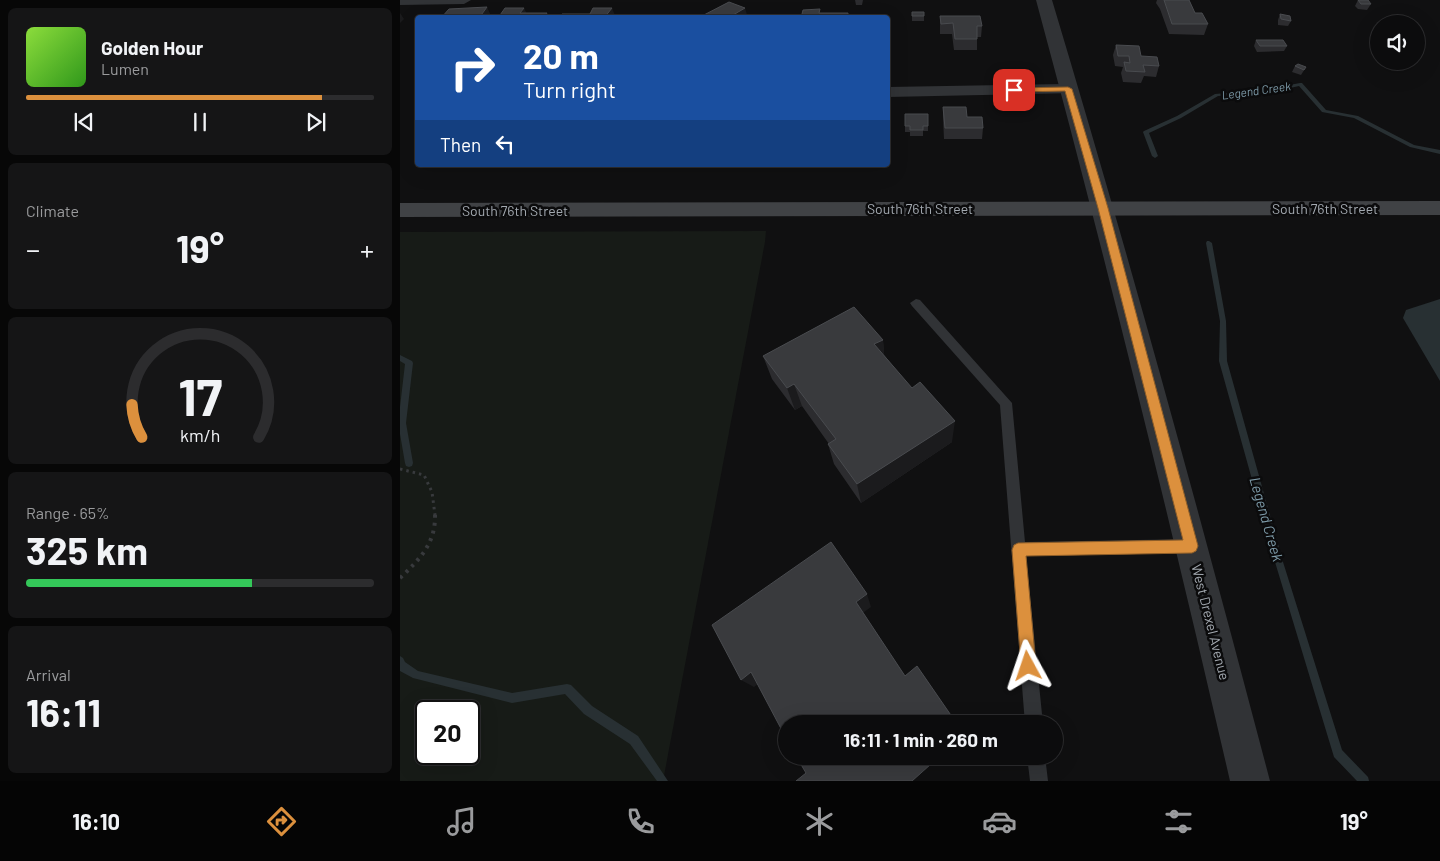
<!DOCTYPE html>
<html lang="en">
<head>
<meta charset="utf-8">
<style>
  body { margin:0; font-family:Barlow,sans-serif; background:#151516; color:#f1f3f6; height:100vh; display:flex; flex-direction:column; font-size:19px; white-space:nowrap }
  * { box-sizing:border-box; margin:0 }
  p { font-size:16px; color:#9a9b9d }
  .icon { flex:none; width:28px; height:28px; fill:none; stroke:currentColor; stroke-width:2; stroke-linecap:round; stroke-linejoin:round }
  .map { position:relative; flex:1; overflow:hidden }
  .side { display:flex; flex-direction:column; gap:8px; padding:8px; background:#070707; width:400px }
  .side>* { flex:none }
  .guide { position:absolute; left:15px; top:15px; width:475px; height:152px; border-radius:5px; box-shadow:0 5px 20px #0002,0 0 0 1px #2c2c2e; background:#1a4fa0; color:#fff; overflow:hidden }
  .tools { position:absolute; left:970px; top:15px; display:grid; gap:10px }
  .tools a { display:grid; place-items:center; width:55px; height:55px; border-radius:50%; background:#0c0c0d; box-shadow:0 5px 20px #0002,0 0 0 1px #2c2c2e; font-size:25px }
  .speed { position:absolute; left:15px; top:700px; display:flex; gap:10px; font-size:25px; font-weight:700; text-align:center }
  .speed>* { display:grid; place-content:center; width:65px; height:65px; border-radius:50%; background:#0c0c0d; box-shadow:0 5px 20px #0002,0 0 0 1px #2c2c2e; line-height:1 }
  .speed .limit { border:2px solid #111; border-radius:8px; background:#fff; color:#111 }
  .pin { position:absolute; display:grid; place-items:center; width:42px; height:42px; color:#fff; margin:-21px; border-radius:10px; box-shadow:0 2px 8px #0006 }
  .me { position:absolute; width:55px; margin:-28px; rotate:355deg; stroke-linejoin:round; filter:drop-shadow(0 0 4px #0008) }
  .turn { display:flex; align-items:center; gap:18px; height:105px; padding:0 25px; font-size:22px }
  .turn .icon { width:65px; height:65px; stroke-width:2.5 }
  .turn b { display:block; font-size:35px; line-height:42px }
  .then { display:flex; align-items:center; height:48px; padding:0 25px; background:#0003; gap:10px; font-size:19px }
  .big { font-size:38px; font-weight:700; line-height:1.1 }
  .side .widget { flex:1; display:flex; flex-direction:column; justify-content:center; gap:8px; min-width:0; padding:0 18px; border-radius:8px; background:#151516 }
  .side .dial { align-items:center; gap:0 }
  .dial svg { height:130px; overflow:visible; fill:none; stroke:#2c2c2e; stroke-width:7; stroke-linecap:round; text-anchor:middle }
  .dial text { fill:#f1f3f6; stroke:none }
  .song { display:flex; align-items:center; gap:15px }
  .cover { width:60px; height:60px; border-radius:8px; background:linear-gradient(135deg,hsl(90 70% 55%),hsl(110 70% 35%)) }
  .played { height:5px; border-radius:2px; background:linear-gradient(90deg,#dc903d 85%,#2c2c2e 85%) }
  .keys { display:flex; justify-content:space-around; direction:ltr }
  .heat { display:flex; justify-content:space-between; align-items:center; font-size:28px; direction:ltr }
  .charge { height:8px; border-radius:4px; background:linear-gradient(90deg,#34c759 65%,#2c2c2e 0) }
  .trip { position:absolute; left:378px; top:715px; width:285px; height:50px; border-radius:25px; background:#0c0c0d; box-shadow:0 5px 20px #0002,0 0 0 1px #2c2c2e; font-weight:700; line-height:50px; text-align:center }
  .tab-bar { display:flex; height:80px; justify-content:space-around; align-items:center; background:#050505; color:#9a9b9d }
  .tab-bar .icon { width:35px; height:35px }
  .tab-bar .on { color:#dc903d }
  .tab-bar b { font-size:22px; color:#f1f3f6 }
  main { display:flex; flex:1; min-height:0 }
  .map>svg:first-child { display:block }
  .green { fill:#171b17; fill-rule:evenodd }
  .water { fill:#283033 }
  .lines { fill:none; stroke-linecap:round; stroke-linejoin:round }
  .stream { fill:#283033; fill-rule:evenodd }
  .path-far1 { stroke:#383a3d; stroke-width:3; stroke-dasharray:2.5 4; stroke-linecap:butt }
  .path { stroke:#383a3d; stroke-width:4; stroke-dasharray:3 5; stroke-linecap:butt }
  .service { fill:#313336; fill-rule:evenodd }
  .minor { fill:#313336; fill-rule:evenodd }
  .tertiary { fill:#313336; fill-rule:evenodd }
  .secondary { fill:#404245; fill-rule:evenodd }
  .wall { fill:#2c2c2f }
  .shaded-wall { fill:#1b1b1d }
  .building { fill:#393a3d; stroke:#494b4f }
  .route { fill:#dc903d; stroke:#8f5e28 }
  .labels { text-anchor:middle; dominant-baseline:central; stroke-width:5; stroke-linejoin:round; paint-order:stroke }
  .far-water-label { font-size:12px; font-style:italic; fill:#7d9aa8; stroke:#0b0b0c }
  .street-label { font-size:14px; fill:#a3a9b0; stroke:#0b0b0c }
  .water-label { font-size:15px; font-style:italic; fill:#7d9aa8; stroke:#0b0b0c }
</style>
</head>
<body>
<main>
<section class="side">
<div class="widget">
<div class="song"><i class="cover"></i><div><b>Golden Hour</b><p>Lumen</p></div></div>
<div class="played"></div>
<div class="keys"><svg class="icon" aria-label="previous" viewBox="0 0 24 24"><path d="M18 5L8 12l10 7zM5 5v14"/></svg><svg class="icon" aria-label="pause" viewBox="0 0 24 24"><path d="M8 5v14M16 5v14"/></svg><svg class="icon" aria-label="next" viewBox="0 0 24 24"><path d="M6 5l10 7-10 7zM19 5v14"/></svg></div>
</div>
<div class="widget"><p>Climate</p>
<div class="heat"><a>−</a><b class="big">19°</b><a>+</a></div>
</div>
<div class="widget dial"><svg viewBox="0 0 100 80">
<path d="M14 69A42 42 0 1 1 86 69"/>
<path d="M14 69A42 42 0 0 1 8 49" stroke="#dc903d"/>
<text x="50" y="56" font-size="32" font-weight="700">17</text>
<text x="50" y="72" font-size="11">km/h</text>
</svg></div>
<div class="widget"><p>Range · 65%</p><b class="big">325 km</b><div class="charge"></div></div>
<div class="widget"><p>Arrival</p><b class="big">16:11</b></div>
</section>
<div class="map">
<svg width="1040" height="781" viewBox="0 0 1040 781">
  <rect width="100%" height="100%" fill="#101011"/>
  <!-- green -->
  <path class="green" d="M366,231l-1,11 -102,539h-263v-549zM26,711h43v43h-43z"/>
  <!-- water -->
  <path class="water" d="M1040,299v82l-37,-63 3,-8z"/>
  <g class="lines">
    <!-- stream -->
    <path class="stream" d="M900,83h2l24,27 32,6 56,29 26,5v4l-30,-7 -56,-29 -32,-6 -23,-26 -36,8 -45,2 -37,22 -32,15 9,23 -3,2 -3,-2 -9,-24 1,-1 33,-15 38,-22 48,-4z
      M807,241h2l3,2 14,78 1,40 56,201 59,188 26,27 1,4h-12l-23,-24 -59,-195 -56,-201 1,-40 -14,-78z
      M0,355l12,6 1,2 -7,60 7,40 -1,3 -3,1 -3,-1 -1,-3 -5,-29v-27l5,-43 -5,-3z
      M0,656l3,2 2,4 13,9 94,22 55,-9 4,1 21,21 46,30 30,45h-11l-27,-37 -46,-30 -19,-20 -53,9 -99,-25 -13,-7z"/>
    <!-- path-far1 -->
    <path class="path-far1" d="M0,469l24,6 8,17 3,23"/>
    <!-- path -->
    <path class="path" d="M0,578c20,-19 36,-35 35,-64"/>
    <!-- service -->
    <path class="service" d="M516,299l4,1 92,103 13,139 167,-3 5,2 2,5 -2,5 -5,2 -166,3 17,168h-18l-25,-319 -88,-99 -2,-3z
      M627,756h18l3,25h-18z"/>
    <!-- minor -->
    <path class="minor" d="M0,0h71l-7,4 -64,1z
      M668,84l6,1 2,4 -2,4 -186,4v-10z"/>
    <!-- tertiary -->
    <path class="tertiary" d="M636,0h16c78,259 149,519 218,781h-40c-60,-261 -124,-522 -194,-781z"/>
    <!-- secondary -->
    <path class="secondary" d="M1040,201v14l-1040,2v-14z"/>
  </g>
  <!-- wall -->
  <path class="wall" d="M455,0h8l-1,5h-6z
    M757,0h32l6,13 13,11 -4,11 -35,-1 -9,-25 -4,-6z
    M958,0l13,4 -4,6 -9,-1 -3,-3z
    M512,12h12v9h-12z
    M880,14l11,7 -3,5 -10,-1v-5z
    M540,16l42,10 -1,11h-4v13h-23l-2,-16h-12z
    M856,40l31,6 -3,5 -27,1 -3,-6z
    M716,45l43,21 -3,11 -12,-1 -3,7 -18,-1 -2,-9 2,-6 -8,-1 -2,-11z
    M895,66l11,1 -5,8 -9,-3z
    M543,107l24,10 16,11 -1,11h-38l-1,-21z
    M505,114h23v17h-5v5h-13v-4h-5z
    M483,340l1,15 68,87 -91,61 -27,-39 -6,-20h1l-27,-38 -7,4 -23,-31 -9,-23z"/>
  <!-- shaded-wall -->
  <path class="shaded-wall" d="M87,7l5,11h-13z
    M124,8l5,10 -9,-5z
    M212,8l4,10h-12z
    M345,8l3,10h-20z
    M0,13l4,6 -4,4z
    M147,13l2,5h-5z
    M483,340l2,24 -11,-20z
    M394,384l8,22 -7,4 -8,-22z
    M555,421l-3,21 -91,61 -4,-19z
    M467,594l4,13 -11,8 -4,-13z
    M351,672l12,8 -9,7 -13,-7z"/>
  <!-- building -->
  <path class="building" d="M764,0h25l6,13h7l6,11h-36z
    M958,0h10l3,4h-10z
    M329,2l16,6 -17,10 -28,-1z
    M87,7l-8,11h-38l8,-9z
    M105,8h19l-4,5h27l-3,5h-46z
    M193,8h19l-8,10h-44l2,-4h28z
    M420,9l-1,4h29v5h-47l2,-8z
    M512,12h12v4h-12z
    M880,14l10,2 1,5 -10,-2z
    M224,16h19l-1,2h-19z
    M540,16h40l2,10h-5v13h-22l-2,-16 -12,1z
    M856,40h27l4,6h-27z
    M716,45l23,1 2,10 16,1 2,9 -16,-1 2,7 -19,-1 -2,-9 6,1 -1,-7h-11z
    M898,64l8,3 -2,3 -9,-4z
    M543,107h23l1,10h15l1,11h-38z
    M505,114h23v12h-5v4h-13v-4h-5z
    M454,307l29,33 -9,4 38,44 8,-6 35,39 -98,63 -29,-40 8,-5 -42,-55 -7,4 -24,-32z
    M431,542l36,52 -11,8 49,74 12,-10 40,58h-171v14l-35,-66 -10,8 -29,-55z
    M396,756h144l-28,25h-116l10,-8z"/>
  <!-- route -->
  <path class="route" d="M668,87l4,2 36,119 90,338 -2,5 -4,2 -166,3 10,110 -2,5 -6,2 -5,-2 -2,-5 -9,-116 2,-5 4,-2 165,-3 -85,-332 -33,-117 -51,1 -4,-2 4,-2z"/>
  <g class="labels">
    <!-- far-water labels -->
    <g class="far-water-label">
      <text transform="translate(856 90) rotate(-8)">Legend Creek</text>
    </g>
    <!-- street labels -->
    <g class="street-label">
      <text x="520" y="208">South 76th Street</text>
      <text x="925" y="208">South 76th Street</text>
      <text x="115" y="210">South 76th Street</text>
      <text transform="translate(811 622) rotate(76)">West Drexel Avenue</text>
    </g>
    <!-- water labels -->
    <g class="water-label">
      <text transform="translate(867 519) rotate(74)">Legend Creek</text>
    </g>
  </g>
</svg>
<div class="tools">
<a><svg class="icon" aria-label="sound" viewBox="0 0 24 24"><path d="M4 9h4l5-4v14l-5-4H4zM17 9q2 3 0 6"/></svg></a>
</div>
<div class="speed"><div class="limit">20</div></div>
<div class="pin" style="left:614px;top:90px;background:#d93025"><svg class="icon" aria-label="arrive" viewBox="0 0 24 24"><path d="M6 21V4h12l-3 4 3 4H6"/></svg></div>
<svg class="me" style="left:628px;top:666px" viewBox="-20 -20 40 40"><path d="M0-17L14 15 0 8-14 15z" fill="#dc903d" stroke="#fff" stroke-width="4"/></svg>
<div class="trip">16:11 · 1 min · 260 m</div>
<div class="guide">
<div class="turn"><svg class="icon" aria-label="right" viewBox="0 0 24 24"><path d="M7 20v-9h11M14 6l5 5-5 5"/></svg><div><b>20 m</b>Turn right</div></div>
<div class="then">Then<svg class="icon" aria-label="left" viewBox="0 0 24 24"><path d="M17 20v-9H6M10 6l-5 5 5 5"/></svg></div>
</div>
</div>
</main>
<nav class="tab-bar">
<b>16:10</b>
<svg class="icon on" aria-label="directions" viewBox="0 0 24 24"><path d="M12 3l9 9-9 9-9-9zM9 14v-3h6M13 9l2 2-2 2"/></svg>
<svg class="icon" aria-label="music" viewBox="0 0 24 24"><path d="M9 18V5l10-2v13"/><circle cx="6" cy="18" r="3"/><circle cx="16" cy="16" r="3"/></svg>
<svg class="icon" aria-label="phone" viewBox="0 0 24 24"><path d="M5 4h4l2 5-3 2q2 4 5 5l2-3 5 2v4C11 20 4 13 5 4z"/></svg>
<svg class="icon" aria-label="climate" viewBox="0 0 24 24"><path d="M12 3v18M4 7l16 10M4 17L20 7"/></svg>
<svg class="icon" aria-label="car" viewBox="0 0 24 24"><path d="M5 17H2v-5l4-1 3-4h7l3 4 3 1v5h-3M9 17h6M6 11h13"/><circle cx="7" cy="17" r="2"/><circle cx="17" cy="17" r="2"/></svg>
<svg class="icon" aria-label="filters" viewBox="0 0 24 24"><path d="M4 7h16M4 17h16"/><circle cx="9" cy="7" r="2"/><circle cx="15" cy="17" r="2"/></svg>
<b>19°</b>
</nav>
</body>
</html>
